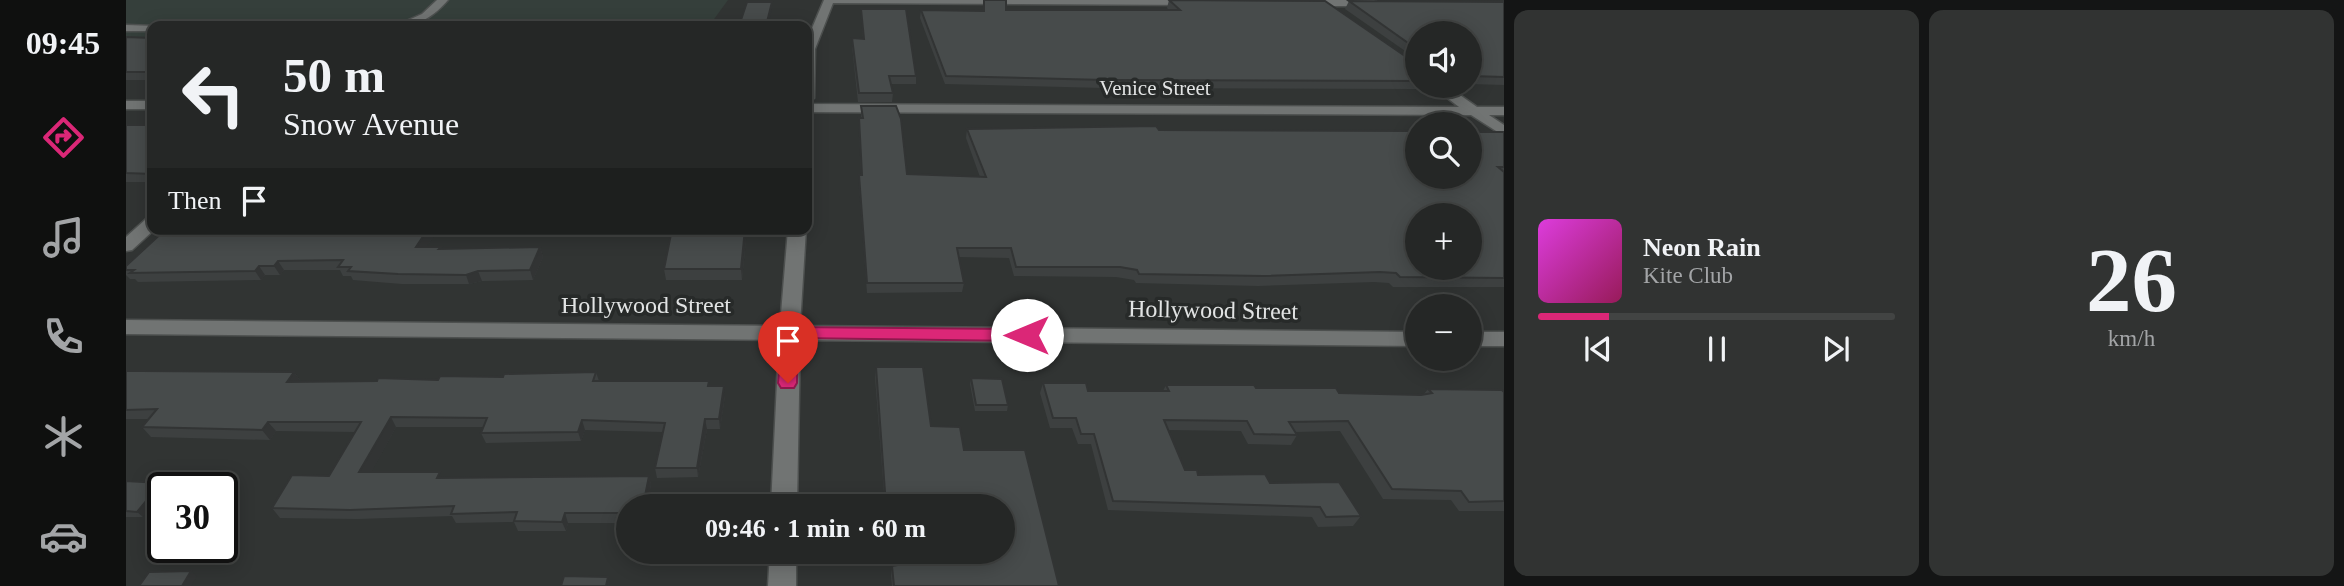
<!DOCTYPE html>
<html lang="en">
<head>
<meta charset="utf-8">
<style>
  body { margin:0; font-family:Georgia,serif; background:#313332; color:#f1f3f6; height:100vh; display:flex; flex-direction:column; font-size:26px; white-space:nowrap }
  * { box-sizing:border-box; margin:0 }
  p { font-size:23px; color:#a3a5a7 }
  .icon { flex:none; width:38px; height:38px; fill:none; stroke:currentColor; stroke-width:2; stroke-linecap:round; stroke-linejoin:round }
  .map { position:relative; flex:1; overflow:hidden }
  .drawer { display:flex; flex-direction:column; gap:10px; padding:10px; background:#141515; width:840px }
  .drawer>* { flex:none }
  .top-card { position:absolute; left:21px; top:21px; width:665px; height:214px; border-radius:14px; box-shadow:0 4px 18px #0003,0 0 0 2px #424443; background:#252726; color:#f1f3f6; overflow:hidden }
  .tools { position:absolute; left:1279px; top:21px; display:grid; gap:14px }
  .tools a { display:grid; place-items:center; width:77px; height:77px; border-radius:50%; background:#252726; box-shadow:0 4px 18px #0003,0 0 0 2px #424443; font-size:35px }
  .speed { position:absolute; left:21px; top:472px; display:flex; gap:14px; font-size:35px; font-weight:700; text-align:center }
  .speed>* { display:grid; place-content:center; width:91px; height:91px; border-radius:50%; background:#252726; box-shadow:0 4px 18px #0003,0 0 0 2px #424443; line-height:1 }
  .speed .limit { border:4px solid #111; border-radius:10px; background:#fff; color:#111 }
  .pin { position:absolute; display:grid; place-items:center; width:60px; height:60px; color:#fff; margin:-72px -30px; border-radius:50% 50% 50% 0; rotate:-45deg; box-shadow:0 0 7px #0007 }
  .pin .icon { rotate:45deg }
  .me { position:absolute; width:77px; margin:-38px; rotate:270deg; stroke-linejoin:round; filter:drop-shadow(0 0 5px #0008) }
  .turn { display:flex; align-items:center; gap:24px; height:147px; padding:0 21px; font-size:32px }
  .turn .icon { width:91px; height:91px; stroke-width:2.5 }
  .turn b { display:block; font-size:49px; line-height:60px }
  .then { display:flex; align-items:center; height:66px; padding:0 21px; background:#0003; gap:14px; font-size:26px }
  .drawer .widget { flex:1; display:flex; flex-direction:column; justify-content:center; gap:10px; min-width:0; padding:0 24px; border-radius:14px; background:#313332 }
  .drawer .dial { align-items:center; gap:0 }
  .dial b { font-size:91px; line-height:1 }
  .song { display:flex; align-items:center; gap:21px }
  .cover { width:84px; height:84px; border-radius:10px; background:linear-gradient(135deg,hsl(300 70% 55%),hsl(330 70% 35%)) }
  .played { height:7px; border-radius:4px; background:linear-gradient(90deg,#db2777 20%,#424443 20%) }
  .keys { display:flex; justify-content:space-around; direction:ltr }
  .drawer .tiles { flex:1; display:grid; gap:10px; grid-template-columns:repeat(2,1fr) }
  .trip { position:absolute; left:490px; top:494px; width:399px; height:70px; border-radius:35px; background:#252726; box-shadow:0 4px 18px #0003,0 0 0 2px #424443; font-weight:600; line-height:70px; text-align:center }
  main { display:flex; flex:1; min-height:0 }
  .menu { display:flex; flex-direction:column; width:126px; justify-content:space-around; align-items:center; background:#0f100f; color:#a3a5a7 }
  .menu .icon { width:49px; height:49px }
  .menu .current { color:#db2777 }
  .menu b { font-size:32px; color:#f1f3f6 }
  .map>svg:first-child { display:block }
  .built { fill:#353f3b }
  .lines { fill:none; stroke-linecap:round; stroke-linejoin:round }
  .minor-casing { stroke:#4d504f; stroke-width:3 }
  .minor { fill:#717473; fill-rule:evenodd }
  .wall { fill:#3d4040 }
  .shaded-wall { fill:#323434 }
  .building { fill:#474b4b; stroke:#323434; stroke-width:2; fill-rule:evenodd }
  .route { fill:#db2777; stroke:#8e194d; stroke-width:2 }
  .labels { text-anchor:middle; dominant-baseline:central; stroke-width:7; stroke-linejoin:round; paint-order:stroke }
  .far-street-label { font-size:21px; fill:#e1e3e3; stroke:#272a29 }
  .street-label { font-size:24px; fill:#e1e3e3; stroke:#272a29 }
</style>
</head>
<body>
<main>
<nav class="menu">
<b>09:45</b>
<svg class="icon current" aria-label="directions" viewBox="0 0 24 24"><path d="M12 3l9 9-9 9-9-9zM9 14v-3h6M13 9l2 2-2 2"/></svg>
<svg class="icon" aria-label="music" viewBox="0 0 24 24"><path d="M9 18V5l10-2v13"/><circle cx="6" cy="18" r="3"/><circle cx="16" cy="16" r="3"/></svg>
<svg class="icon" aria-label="phone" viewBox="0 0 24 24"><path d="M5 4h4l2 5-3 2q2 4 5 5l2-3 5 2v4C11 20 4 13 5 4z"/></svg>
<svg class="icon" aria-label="climate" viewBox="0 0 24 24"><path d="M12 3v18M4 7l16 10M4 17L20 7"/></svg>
<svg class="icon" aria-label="car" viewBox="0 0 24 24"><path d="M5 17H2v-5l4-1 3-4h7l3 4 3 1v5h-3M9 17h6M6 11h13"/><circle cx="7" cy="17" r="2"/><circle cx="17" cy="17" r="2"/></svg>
</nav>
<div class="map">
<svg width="1378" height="586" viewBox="0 0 1378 586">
  <rect width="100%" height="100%" fill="#313433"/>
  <!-- built -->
  <path class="built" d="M0,0h602l-19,26h-557v14l-26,-1z"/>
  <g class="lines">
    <!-- minor casing -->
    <g class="minor-casing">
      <path id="minor" d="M311,0h11c-15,17 -30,27 -53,26l27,-12z
        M698,0h375l1,2 -5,3 -362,-2 -18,46 -1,49 -7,4v-62z
        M1248,0l4,3 -5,3h-71l-5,-3 4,-3z
        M0,25l30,1h-4v5h-26z
        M1306,86h15l30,21h27v8h-15l15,10v11l-33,-21 -664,-3v-8l652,3z
        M0,101h26v8h-26z
        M26,218v11h3l-23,21 -6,1v-14l20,-18z
        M662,229h18l-6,97 618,6v14l-618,-6 -3,166h-26l8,-166 -653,-6v-14l654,6z
        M1344,332h34v14h-34z
        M644,551h26v35h-28z"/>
    </g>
    <!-- minor -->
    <use href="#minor" class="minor"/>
  </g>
  <!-- wall -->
  <path class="wall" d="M858,0l22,10h163l-2,-2 2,-8 249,65v21l-1,3 -314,-1 -158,-4 -25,-66 1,-8 62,1z
    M1223,1l155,1v83l-34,-1v-51h-52v27l-73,-51z
    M735,9l55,67v8h-25l2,9 -1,9h-34l-6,-56v-8l11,1z
    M0,37l26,1v42h-26z
    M735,106l46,68 73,3 -14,-39 1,-9 537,3v155h-111l-4,-4 -15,-1 -116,4 -122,-3 -2,-3 -18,-3 -102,-1 -5,-18 -50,-1 5,26 -2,9 -95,1 -8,-109v-9h2l-2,-48v-9h2z
    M0,125h26v57h-26z
    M40,229h273l-13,18h15l1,2 98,-2 3,10 -10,23 -51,1 -13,3h-67l-49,-4 -2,-4h-8l-3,-6h-56l-4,5h-15l-4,5 -123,2 -3,-3h-5l-4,-4v-9z
    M621,229l-5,51h-76l-2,-11z
    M750,367h47l8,59 29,1 4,23h61l34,136h-167l-1,-11 1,-9h4l-1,-15h108v-45h-118l-10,-129z
    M0,371l168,1 7,10 137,-2 158,-8 3,9h110v5l16,10 -5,33h-13l-9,48 -41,1 -2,-10 8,-36 -78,-2 -4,11 -95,2 -5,-10 3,-6h-88l-25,45 72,6 206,-2 2,9 -4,21h-19v17h-60l-2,8h-48l-4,-9 -58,1 -4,-7 -95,3 -77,-1 -8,-10 57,-32 27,-44 -80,-1 -6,9 -119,-3 -9,-10 7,-8h-23z
    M845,378l37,27 -1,6h-32l-5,-27z
    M917,383l45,8h75l3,-6 90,3 83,5 82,2 3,-1 4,-5 76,3v119h-45l-8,-11 -68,-1 -43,-68 -45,1 2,3 -6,10 -43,-1 -7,-13 -72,-1 16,40 13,5 72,8 91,33 -8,10 -35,1 -6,-10 -204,-7 -17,-66h-13l-6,-16h-22l-10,-35z
    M0,481l17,36h-17z"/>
  <!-- shaded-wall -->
  <path class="shaded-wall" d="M646,2v7l-4,17h-2z
    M302,229h11l-19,27 -4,-9z
    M619,229h2v2l-5,49 -1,-11z
    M414,247l3,10 -10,23 -3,-10z
    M152,261l6,9 -4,5 -6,-9z
    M133,266l6,9 -4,5 -6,-9z
    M352,271l4,10 -13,3 -3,-9z
    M168,372l7,10h-14z
    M598,386l1,10 -5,33 -1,-10z
    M265,417l5,10 -30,55 -7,-10z
    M579,419l2,10 -9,48 -1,-9z
    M456,420l3,10 -4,11 -3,-9z
    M142,422l8,9 -6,9 -8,-10z
    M523,476l2,9 -4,21h-4z
    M35,483l6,5h-4v5l-20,24 -6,-5z
    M439,513l3,10 -2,8 -4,-9z
    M65,571l6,5 -6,10h-9z
    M482,577l2,6 -1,3h-3z"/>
  <!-- building -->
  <path class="building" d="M858,0h22v10h174l-11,-10 156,1 93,64v12h-2l2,1v3l-313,-1 -159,-4 -25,-66 63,1z
    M1223,1l155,1v75l-34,-1v-43h-52v17z
    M621,2h25l-6,24h-27z
    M735,9h45l10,67h-27l4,17h-34l-7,-55 12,1z
    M0,37l26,1v34h-26z
    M735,106h35l5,13 6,55 79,3 -19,-48 189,-3 3,4 259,1v46h52v-45h34v35h-6l6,5v106l-104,-1 -4,-4 -16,-1 -117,4 -124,-2 -2,-4 -17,-3h-104l-5,-19h-54l7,35h-97l-8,-108h3l-3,-57h4zM1292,215h52v53h-52z
    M0,125h26v49l-26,-1z
    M40,229h262l-12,18h25l-2,2 101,-2 -10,23 -52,1 -12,4 -68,-1 -50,-3 3,-4h-13l5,-7 -65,1 -4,5h-15l-4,5 -125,2 4,-3h-8v-4z
    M546,229h73l-4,40h-77z
    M750,367h47l8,59 29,1 4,23h61l34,136h-165l-2,-20 6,-1 -1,-14h106v-45h-117z
    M0,371h15l153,1 -7,10 90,-1 1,-3 60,2 2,-4 63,1 1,-3 92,-2 -3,9h116l-1,5h16l-5,33h-14l-8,49h-42l10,-45 -83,-3 -4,12 -97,1 6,-15 -96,-1 -32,55h81l-3,6 212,-2 -6,30h-15v7h-63l-3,9 -48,-1 3,-9 -66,2 3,-8 -104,4 -78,-2 20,-33 37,1 32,-54h-93l-6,8 -120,-3 15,-18 -31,1z
    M845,378l31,1 6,26h-32z
    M917,383h43l2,8h81l-3,-6h88l2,3h80l3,5 82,2 11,-2 -4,-4 74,1 2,2v109l-35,1 -8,-11 -69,-2 -44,-68 -59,1 8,13 -43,-1 -7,-13 -83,-1 21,50h12l1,5 67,-1 5,9 69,-1 22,34 -35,1 -6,-10 -207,-6 -19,-67h-13l-5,-16h-23z
    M0,481l35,2 -24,29 -11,-1z
    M65,571l-9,15h-43l10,-14z
    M438,576l44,1 -2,9h-45z"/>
  <!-- route -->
  <path class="route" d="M664,327l237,2 9,6 -9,6 -229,-3 -1,45 -3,5h-13l-3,-5 4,-51z"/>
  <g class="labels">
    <!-- far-street labels -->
    <g class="far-street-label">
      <text x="1029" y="88">Venice Street</text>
    </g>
    <!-- street labels -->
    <g class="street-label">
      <text x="520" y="305">Hollywood Street</text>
      <text transform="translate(1087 310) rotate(1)">Hollywood Street</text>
    </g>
  </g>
</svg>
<div class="tools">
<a><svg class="icon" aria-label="sound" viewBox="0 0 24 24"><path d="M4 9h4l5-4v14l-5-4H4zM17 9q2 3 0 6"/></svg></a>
<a><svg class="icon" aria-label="search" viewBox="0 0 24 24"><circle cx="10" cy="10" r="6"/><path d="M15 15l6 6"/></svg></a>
<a>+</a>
<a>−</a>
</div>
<div class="speed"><div class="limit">30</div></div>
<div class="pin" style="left:662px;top:383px;background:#d93025"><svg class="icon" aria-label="arrive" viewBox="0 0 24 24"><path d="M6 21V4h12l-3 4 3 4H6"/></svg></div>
<svg class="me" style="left:901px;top:335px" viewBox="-20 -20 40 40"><circle r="19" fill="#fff"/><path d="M0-13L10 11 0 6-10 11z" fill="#db2777"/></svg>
<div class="trip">09:46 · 1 min · 60 m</div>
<div class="top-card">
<div class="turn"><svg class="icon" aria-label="left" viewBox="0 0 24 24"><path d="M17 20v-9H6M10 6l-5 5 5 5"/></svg><div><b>50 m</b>Snow Avenue</div></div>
<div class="then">Then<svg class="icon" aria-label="arrive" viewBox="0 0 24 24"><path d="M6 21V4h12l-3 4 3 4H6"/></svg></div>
</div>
</div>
<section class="drawer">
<div class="tiles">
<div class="widget">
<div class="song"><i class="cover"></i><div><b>Neon Rain</b><p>Kite Club</p></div></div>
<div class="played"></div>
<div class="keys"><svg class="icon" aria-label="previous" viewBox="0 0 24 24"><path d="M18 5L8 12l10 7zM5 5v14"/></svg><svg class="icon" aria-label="pause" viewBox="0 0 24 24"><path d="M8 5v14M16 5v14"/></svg><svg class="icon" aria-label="next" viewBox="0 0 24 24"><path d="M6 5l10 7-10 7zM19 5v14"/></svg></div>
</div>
<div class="widget dial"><b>26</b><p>km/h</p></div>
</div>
</section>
</main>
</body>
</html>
